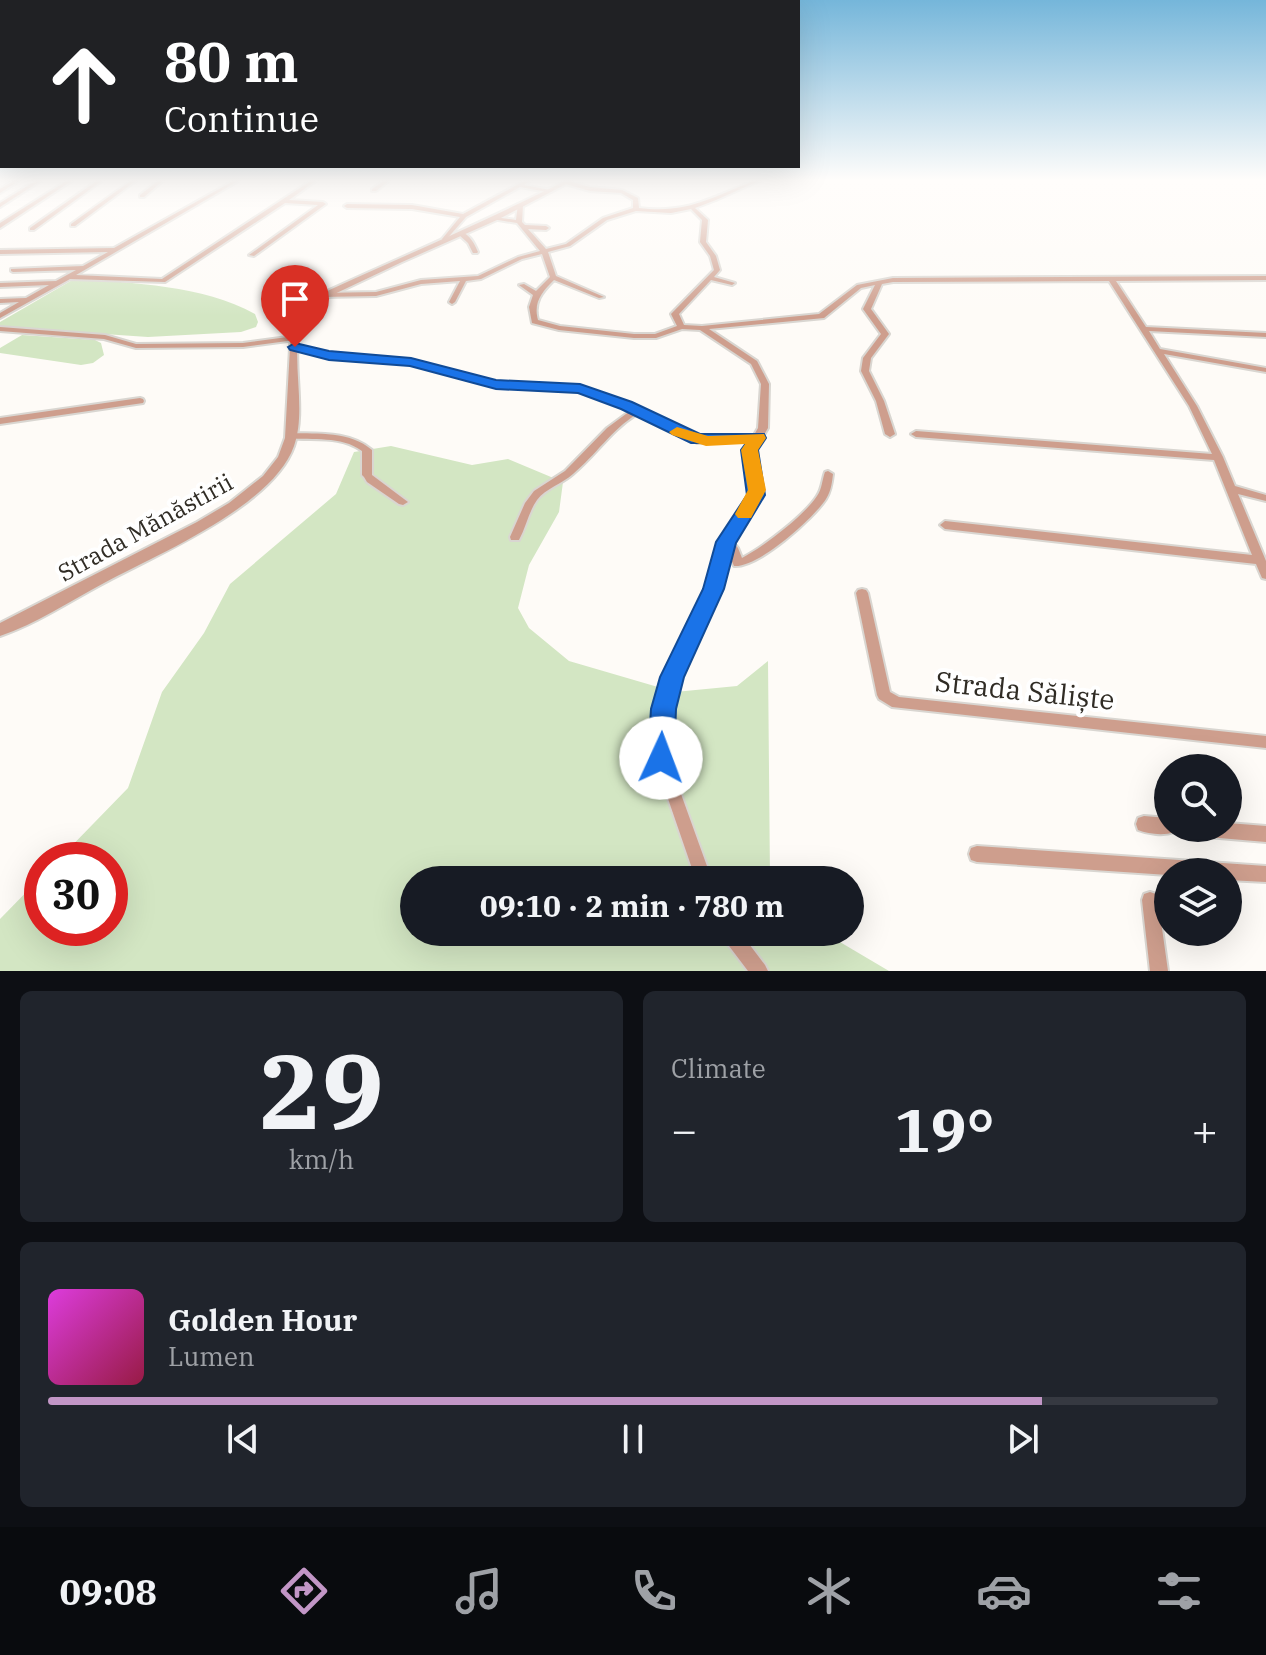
<!DOCTYPE html>
<html lang="en">
<head>
<meta charset="utf-8">
<style>
  body { margin:0; font-family:"IBM Plex Serif",serif; background:#20242c; color:#f1f3f6; height:100vh; display:flex; flex-direction:column; font-size:30px; white-space:nowrap }
  * { box-sizing:border-box; margin:0 }
  p { font-size:26px; color:#9ea1a6 }
  .icon { flex:none; width:44px; height:44px; fill:none; stroke:currentColor; stroke-width:2; stroke-linecap:round; stroke-linejoin:round }
  .map { position:relative; height:971px; overflow:hidden }
  .panel { display:flex; flex-direction:column; gap:20px; padding:20px; background:#0d0f14; flex:1 }
  .panel>* { flex:none }
  .guide { position:absolute; left:0px; top:0px; width:800px; height:168px; box-shadow:0 8px 32px #0002; background:#202124; color:#fff; overflow:hidden }
  .buttons { position:absolute; left:1154px; top:754px; display:grid; gap:16px }
  .buttons a { display:grid; place-items:center; width:88px; height:88px; border-radius:50%; background:#171b24; box-shadow:0 8px 32px #0002; font-size:40px }
  .speed { position:absolute; left:24px; top:842px; display:flex; gap:16px; font-size:40px; font-weight:700; text-align:center }
  .speed>* { display:grid; place-content:center; width:104px; height:104px; border-radius:50%; background:#171b24; box-shadow:0 8px 32px #0002; line-height:1 }
  .speed .limit { border:12px solid #d22; background:#fff; color:#111 }
  .pin { position:absolute; display:grid; place-items:center; width:68px; height:68px; color:#fff; margin:-82px -34px; border-radius:50% 50% 50% 0; rotate:-45deg; box-shadow:0 0 8px #0007 }
  .pin .icon { rotate:45deg }
  .me { position:absolute; width:88px; margin:-44px; rotate:2deg; stroke-linejoin:round; filter:drop-shadow(0 0 6px #0008) }
  .turn { display:flex; align-items:center; gap:28px; height:168px; padding:0 32px; font-size:36px }
  .turn .icon { width:104px; height:104px; stroke-width:2.5 }
  .turn b { display:block; font-size:56px; line-height:68px }
  .big { font-size:60px; font-weight:700; line-height:1.1 }
  .panel .tile { flex:1; display:flex; flex-direction:column; justify-content:center; gap:12px; min-width:0; padding:0 28px; border-radius:12px; background:#20242c }
  .panel .dial { align-items:center; gap:0 }
  .dial b { font-size:104px; line-height:1 }
  .song { display:flex; align-items:center; gap:24px }
  .cover { width:96px; height:96px; border-radius:12px; background:linear-gradient(135deg,hsl(300 70% 55%),hsl(340 70% 35%)) }
  .played { height:8px; border-radius:4px; background:linear-gradient(90deg,#c296c6 85%,#363941 85%) }
  .keys { display:flex; justify-content:space-around; direction:ltr }
  .heat { display:flex; justify-content:space-between; align-items:center; font-size:44px; direction:ltr }
  .panel .tiles { flex:1; display:grid; gap:20px; grid-template-columns:1fr 1fr }
  .tile:last-child { grid-column:span 2 }
  .trip { position:absolute; left:400px; top:866px; width:464px; height:80px; border-radius:40px; background:#171b24; box-shadow:0 8px 32px #0002; font-weight:700; line-height:80px; text-align:center }
  .tab-bar { display:flex; height:128px; justify-content:space-around; align-items:center; background:#090b0e; color:#9ea1a6 }
  .tab-bar .icon { width:56px; height:56px }
  .tab-bar .on { color:#c296c6 }
  .tab-bar b { font-size:36px; color:#f1f3f6 }
  .map>svg:first-child { display:block }
  .green { fill:#d3e6c3 }
  .lines { fill:none; stroke-linecap:round; stroke-linejoin:round }
  .minor-casing { stroke:#d9d6d1; stroke-width:4 }
  .tertiary-casing { stroke:#d9d6d1; stroke-width:4 }
  .minor { fill:#ce9e8d; fill-rule:evenodd }
  .tertiary { fill:#ce9e8d; fill-rule:evenodd }
  .route { fill:#1a73e8; stroke:#114b97; stroke-width:2 }
  .slow { fill:#f59e0b }
  .labels { text-anchor:middle; dominant-baseline:central; stroke-width:8; stroke-linejoin:round; paint-order:stroke }
  .street-label { font-size:24px; fill:#302c25; stroke:#fff }
  .near-street-label { font-size:28px; fill:#302c25; stroke:#fff }
</style>
</head>
<body>
<div class="map">
<svg width="1266" height="971" viewBox="0 0 1266 971">
  <rect width="100%" height="100%" fill="#fefbf7"/>
  <!-- green -->
  <path class="green" d="M74,279c60,4 128,6 181,35l3,8 -2,5 -15,5 -93,5 -148,-10v-5z
    M22,335l73,5 6,3 3,12 -11,8 -12,2 -81,-12v-5z
    M391,446l81,19 36,-6 55,23 -4,30 -30,53 -11,43 11,20 40,33 106,31 62,-6 31,-25 2,219h-356v52h409l66,39h-889v-52l42,-43v52h68v-68h-52l70,-72 34,-96 42,-59 26,-49 106,-90 18,-42z"/>
  <g class="lines">
    <!-- minor casing -->
    <g class="minor-casing">
      <path id="minor" d="M15,180h5l-20,13v-4z
        M37,180h5l-42,27v-4z
        M68,180h5l-73,48v-5z
        M98,180h5l-69,50h-4v-2z
        M132,180h5l-62,46h-4v-2z
        M159,180h5l-20,17h-4v-2z
        M235,180h5l-164,95 86,4 150,-99h5l-28,20 34,2 3,2 -72,52 -5,-1 69,-50 -33,-2 -120,79 -95,-3 -70,39v-5l19,-11 -19,1v-4l26,-1 23,-13 -49,2v-4l56,-2 20,-11 -63,2 -2,-1v-2l72,-3 25,-14 -108,2v-4l114,-2z
        M385,180h5l-14,11h-4v-2z
        M526,180h5l-7,5 26,5 -3,2 -27,-5 -54,30 -21,24 -3,-2 18,-22 -48,-8 -65,-1 -3,-2 3,-2 65,1 51,9z
        M564,180l26,7 32,3 16,8 1,10c49,6 73,-11 117,-28h5l-45,20 -21,8 13,12 -2,22 10,14 4,14 -6,7 21,6 -3,2 -21,-5 -32,34 5,11 18,1 117,-12 38,-29 36,-7 373,-2v4l-150,1 30,46 120,6v4l-117,-6 11,18 106,19v4l-102,-18 33,52 26,51 12,29 31,9v6l-28,-7 28,67v18l-4,-1 -6,-14 -311,-35 -5,-4 5,-4 307,34 -38,-95 -298,-23 -5,-3 5,-3 296,23 -23,-48 -80,-125 -216,1 -11,2 -11,25 18,25 -18,24 -2,13 15,30 11,33 -5,3 -5,-3 -9,-33 -15,-30 2,-13 18,-24 -18,-25 12,-24 -14,3 -37,30 -115,11 48,32 12,23 -1,44 -13,22 6,45 -29,46 6,7 4,10c21,-11 62,-42 75,-62 5,-7 5,-16 8,-24l3,-1 5,3c-1,9 -2,17 -7,25 -13,20 -68,69 -92,67l-6,-13 -9,36 -40,88 -8,32 -3,49 44,122h-16l-42,-122 3,-49 8,-32 42,-88 14,-47 30,-47 -6,-45 6,-9 -54,2 -60,-29c-26,16 -41,41 -64,60 -11,10 -27,14 -36,26 -8,11 -11,27 -18,40h-8l-1,-3 15,-34 9,-12 31,-20 42,-43 23,-17 -51,-20 -83,-5 -85,-22 -82,-6 -38,-11 4,-2 34,9 82,6 85,22 84,4 50,18 68,33 56,-2 4,-7 3,-44 -10,-20 -51,-34 -18,-1 -26,9h-22l-75,-8 -27,-7 -3,-16 4,-12 -14,-10 5,-1 12,7 14,-14 -8,-23 -20,5 -41,20 -15,2 -11,21 -3,2 -3,-2 11,-21 -39,3 -45,12 -55,1 -3,-2 3,-2 55,-1 45,-12 57,-4 40,-19 22,-6 -23,-28 -25,-4 3,-2 21,3 2,-16 5,1 -1,17 3,3 21,1 3,2 -3,2 -18,-1 18,20 20,-5 37,-26 30,-10v-8l-12,-7 -31,-2 -28,-8zM691,209l11,11 -2,22 10,14 4,14 -43,44 6,12 -22,8h-21l-74,-8 -22,-6c-5,-18 4,-28 16,-40l45,18 5,-1 -48,-21 -8,-24 22,-6 37,-26 29,-9 35,2z
        M458,232c11,0 16,11 20,20l-1,1h-4l-5,-10 -10,-9z
        M0,327l105,8 31,9 107,-1 52,-7 4,2 -4,2 -52,7 -107,1 -32,-9 -104,-8z
        M140,398l3,1 1,2 -1,2 -143,21v-6z
        M291,433c27,1 59,-2 81,17v25l36,27 -5,3 -4,-1 -32,-22 -3,-5 -2,-2v-24c-22,-16 -48,-10 -74,-13l-2,-2z
        M862,589l4,1 2,3 22,99 9,5 367,39v12l-374,-41 -13,-8 -2,-4 -21,-102 2,-3z
        M1144,816l24,2v10h7l-1,4c-10,4 -26,2 -36,-2l-2,-6 2,-6z
        M1228,823l38,3v16l-70,-6 -6,-2 -2,-6h40z
        M977,846l289,20v16l-38,-2v-8h-60v3l-191,-13 -6,-2 -2,-6 2,-6z
        M1150,892l6,2 2,6 10,71h-18l-8,-71 2,-6z
        M720,932h20l25,33 3,6h-20l-25,-33z"/>
    </g>
    <!-- tertiary casing -->
    <g class="tertiary-casing">
      <path id="tertiary" d="M567,180h7l-77,40 -95,42 -95,45c-22,42 2,96 -13,139 -21,60 -136,108 -190,137 -34,18 -68,41 -104,53v-13l197,-101 32,-19 34,-27 15,-19 7,-19 6,-108 3,-15 7,-12c89,-41 179,-79 266,-123z"/>
    </g>
    <!-- minor -->
    <use href="#minor" class="minor"/>
    <!-- tertiary -->
    <use href="#tertiary" class="tertiary"/>
  </g>
  <!-- sky -->
  <linearGradient id="sky" x2="0" y2="1"><stop stop-color="#75b6da"/><stop offset="0.57" stop-color="#fffdfb"/><stop offset="1" stop-color="#fffdfb" stop-opacity="0"/></linearGradient>
  <rect width="1266" height="316" fill="url(#sky)"/>
  <!-- route -->
  <path class="route" d="M295,343l34,8 82,7 85,22 84,4 52,18 68,32h64l2,4 -8,12 7,45 -29,48 -12,46 -40,88 -8,32 -2,49 -3,9 -10,3 -9,-3 -4,-9 3,-49 9,-32 43,-88 13,-47 31,-47 -6,-45 5,-7h-55l-70,-34 -43,-16 -82,-4 -86,-23 -81,-6 -39,-10 -2,-3z"/>
  <!-- slow -->
  <path class="slow" d="M677,427l31,9 56,-2 2,4 -8,12 8,40 -15,28h-13l-3,-4 13,-24 -7,-40 4,-6 -39,2 -34,-11 -3,-3z"/>
  <g class="labels">
    <!-- street labels -->
    <g class="street-label">
      <text transform="translate(145 527) rotate(-29)">Strada Mănăstirii</text>
    </g>
    <!-- near-street labels -->
    <g class="near-street-label">
      <text transform="translate(1025 690) rotate(6)">Strada Săliște</text>
    </g>
  </g>
</svg>
<div class="buttons">
<a><svg class="icon" aria-label="search" viewBox="0 0 24 24"><circle cx="10" cy="10" r="6"/><path d="M15 15l6 6"/></svg></a>
<a><svg class="icon" aria-label="layers" viewBox="0 0 24 24"><path d="M12 4l9 5-9 5-9-5zM3 14l9 5 9-5"/></svg></a>
</div>
<div class="speed"><div class="limit">30</div></div>
<div class="pin" style="left:295px;top:347px;background:#d93025"><svg class="icon" aria-label="arrive" viewBox="0 0 24 24"><path d="M6 21V4h12l-3 4 3 4H6"/></svg></div>
<svg class="me" style="left:661px;top:758px" viewBox="-20 -20 40 40"><circle r="19" fill="#fff"/><path d="M0-13L10 11 0 6-10 11z" fill="#1a73e8"/></svg>
<div class="trip">09:10 · 2 min · 780 m</div>
<div class="guide">
<div class="turn"><svg class="icon" aria-label="ahead" viewBox="0 0 24 24"><path d="M12 20V5M6 11l6-6 6 6"/></svg><div><b>80 m</b>Continue</div></div>
</div>
</div>
<section class="panel">
<div class="tiles">
<div class="tile dial"><b>29</b><p>km/h</p></div>
<div class="tile"><p>Climate</p>
<div class="heat"><a>−</a><b class="big">19°</b><a>+</a></div>
</div>
<div class="tile">
<div class="song"><i class="cover"></i><div><b>Golden Hour</b><p>Lumen</p></div></div>
<div class="played"></div>
<div class="keys"><svg class="icon" aria-label="previous" viewBox="0 0 24 24"><path d="M18 5L8 12l10 7zM5 5v14"/></svg><svg class="icon" aria-label="pause" viewBox="0 0 24 24"><path d="M8 5v14M16 5v14"/></svg><svg class="icon" aria-label="next" viewBox="0 0 24 24"><path d="M6 5l10 7-10 7zM19 5v14"/></svg></div>
</div>
</div>
</section>
<nav class="tab-bar">
<b>09:08</b>
<svg class="icon on" aria-label="directions" viewBox="0 0 24 24"><path d="M12 3l9 9-9 9-9-9zM9 14v-3h6M13 9l2 2-2 2"/></svg>
<svg class="icon" aria-label="music" viewBox="0 0 24 24"><path d="M9 18V5l10-2v13"/><circle cx="6" cy="18" r="3"/><circle cx="16" cy="16" r="3"/></svg>
<svg class="icon" aria-label="phone" viewBox="0 0 24 24"><path d="M5 4h4l2 5-3 2q2 4 5 5l2-3 5 2v4C11 20 4 13 5 4z"/></svg>
<svg class="icon" aria-label="climate" viewBox="0 0 24 24"><path d="M12 3v18M4 7l16 10M4 17L20 7"/></svg>
<svg class="icon" aria-label="car" viewBox="0 0 24 24"><path d="M5 17H2v-5l4-1 3-4h7l3 4 3 1v5h-3M9 17h6M6 11h13"/><circle cx="7" cy="17" r="2"/><circle cx="17" cy="17" r="2"/></svg>
<svg class="icon" aria-label="filters" viewBox="0 0 24 24"><path d="M4 7h16M4 17h16"/><circle cx="9" cy="7" r="2"/><circle cx="15" cy="17" r="2"/></svg>
</nav>
</body>
</html>
